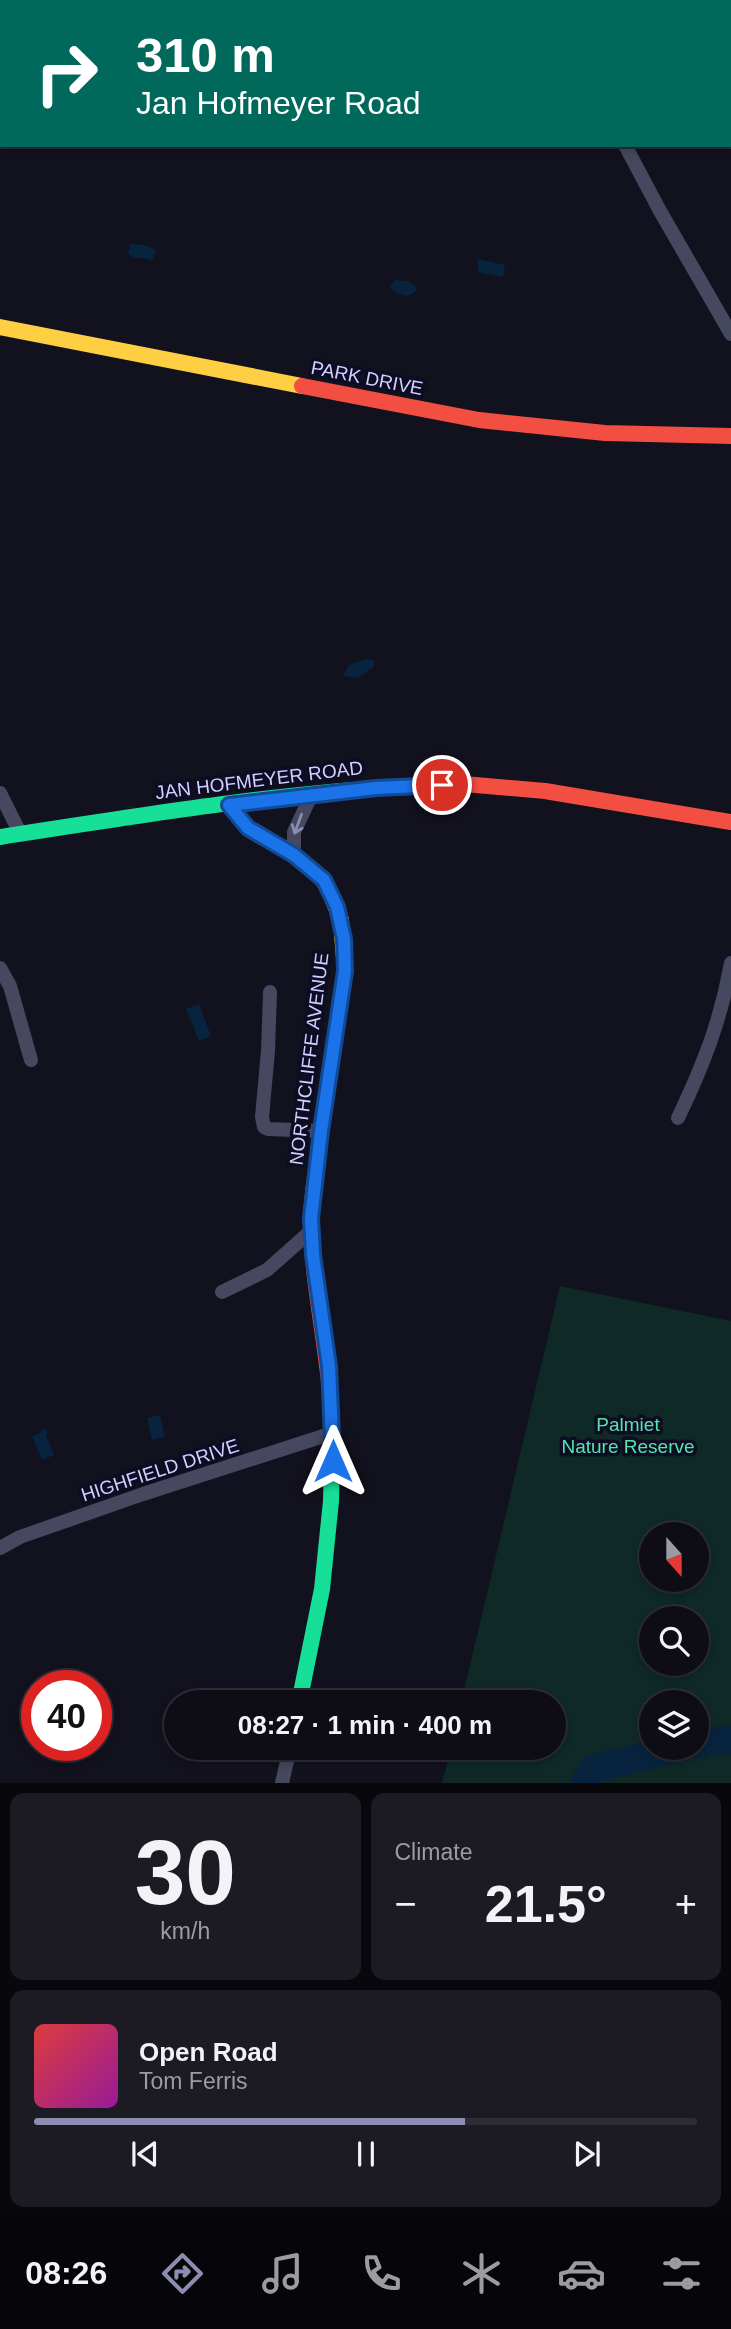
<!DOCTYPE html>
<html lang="en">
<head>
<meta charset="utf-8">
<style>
  body { margin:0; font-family:Helvetica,sans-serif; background:#1c1b23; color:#f1f3f6; height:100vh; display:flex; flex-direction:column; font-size:26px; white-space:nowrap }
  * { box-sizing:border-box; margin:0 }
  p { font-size:23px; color:#9b9ca1 }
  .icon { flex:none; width:38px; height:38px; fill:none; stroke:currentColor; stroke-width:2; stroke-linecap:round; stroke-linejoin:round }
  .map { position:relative; height:1783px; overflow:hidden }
  .panel { display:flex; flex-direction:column; gap:10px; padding:10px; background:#08070c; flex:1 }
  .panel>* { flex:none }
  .top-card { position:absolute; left:0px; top:0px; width:732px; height:147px; box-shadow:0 4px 10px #0003,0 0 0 2px #2e2d35; background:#00695c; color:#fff; overflow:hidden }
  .needle { width:46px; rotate:159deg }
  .tools { position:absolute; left:639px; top:1522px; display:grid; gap:14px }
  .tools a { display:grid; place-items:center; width:70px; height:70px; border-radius:50%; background:#0e0d16; box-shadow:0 4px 10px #0003,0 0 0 2px #2e2d35; font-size:35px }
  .speed { position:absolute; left:21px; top:1670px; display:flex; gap:14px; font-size:35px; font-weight:700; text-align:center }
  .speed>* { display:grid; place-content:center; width:91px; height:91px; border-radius:50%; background:#0e0d16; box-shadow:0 4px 10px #0003,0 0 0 2px #2e2d35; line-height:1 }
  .speed .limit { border:10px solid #d22; background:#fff; color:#111 }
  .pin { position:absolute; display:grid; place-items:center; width:60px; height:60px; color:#fff; margin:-30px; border:4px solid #fff; border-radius:50%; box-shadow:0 2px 7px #0007 }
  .me { position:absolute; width:77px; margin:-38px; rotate:0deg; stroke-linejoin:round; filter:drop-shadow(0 0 5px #0008) }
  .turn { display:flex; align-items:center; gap:24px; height:147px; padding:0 21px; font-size:32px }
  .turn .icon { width:91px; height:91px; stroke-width:2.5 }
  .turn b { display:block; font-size:49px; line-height:60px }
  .big { font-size:52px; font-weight:700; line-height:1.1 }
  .panel .card { flex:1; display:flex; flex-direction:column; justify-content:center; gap:10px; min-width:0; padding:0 24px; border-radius:14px; background:#1c1b23 }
  .panel .dial { align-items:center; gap:0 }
  .dial b { font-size:91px; line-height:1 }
  .song { display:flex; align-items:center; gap:21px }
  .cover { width:84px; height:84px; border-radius:10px; background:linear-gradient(135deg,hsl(0 70% 55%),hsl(300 70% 35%)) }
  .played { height:7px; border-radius:4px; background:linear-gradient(90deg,#8c8db0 65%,#2e2d35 65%) }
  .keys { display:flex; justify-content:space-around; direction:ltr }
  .heat { display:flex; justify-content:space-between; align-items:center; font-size:38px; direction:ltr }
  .panel .tiles { flex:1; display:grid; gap:10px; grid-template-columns:1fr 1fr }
  .card:last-child { grid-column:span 2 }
  .trip { position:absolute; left:164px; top:1690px; width:402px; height:70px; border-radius:35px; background:#0e0d16; box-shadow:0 4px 10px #0003,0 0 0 2px #2e2d35; font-weight:700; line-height:70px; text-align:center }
  .menu { display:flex; height:112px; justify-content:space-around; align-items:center; background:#060509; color:#9b9ca1 }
  .menu .icon { width:49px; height:49px }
  .menu .current { color:#8c8db0 }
  .menu b { font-size:32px; color:#f1f3f6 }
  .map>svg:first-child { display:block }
  .green { fill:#0f2926; fill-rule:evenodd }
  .water { fill:#08233e }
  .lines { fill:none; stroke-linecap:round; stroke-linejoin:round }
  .river { stroke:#08233e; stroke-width:28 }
  .street { stroke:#46485f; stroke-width:14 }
  .fast { stroke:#16e098; stroke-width:16 }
  .slow { stroke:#ffcf43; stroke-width:16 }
  .jam { stroke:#f24e42; stroke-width:16 }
  .oneway { stroke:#8a8caf }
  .route-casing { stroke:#114b97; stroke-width:18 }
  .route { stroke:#1a73e8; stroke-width:12 }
  .labels { text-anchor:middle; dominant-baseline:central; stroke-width:7; stroke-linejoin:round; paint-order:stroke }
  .street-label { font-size:19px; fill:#ced0ff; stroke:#0d0c23 }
  .park-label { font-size:19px; fill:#54e5ab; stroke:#0d0c23 }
</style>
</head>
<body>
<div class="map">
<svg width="731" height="1783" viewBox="0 0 731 1783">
  <rect width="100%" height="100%" fill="#12111e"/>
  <!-- green -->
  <path class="green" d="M560,1286l171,35v462h-289l9,-35h104v-45h-94zM651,1535h45v45h-45zM651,1619h45v45h-45zM651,1703h45v45h-45z"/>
  <!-- water -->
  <path class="water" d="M130,244l14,1 12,5 -4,11 -8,-3h-11l-5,-5z
    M478,259l27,6 -2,12 -25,-5z
    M394,280l16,1 6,6v4l-8,5 -11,-2 -7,-7z
    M366,659l8,2v6l-17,11 -14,-2 6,-11z
    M199,1004l12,32 -12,5 -13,-32z
    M160,1415l5,22 -13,3 -5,-22z
    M43,1429h3l2,3 -2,3 8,20 -12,5 -10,-24 8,-3z"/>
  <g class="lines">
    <!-- river -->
    <path class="river" d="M696,1744l16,-3 19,-1
      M584,1783l10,-15 86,-20"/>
    <!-- street -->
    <path class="street" d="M561,0l1,2
      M675,2l1,-2
      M713,2l1,-2
      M625,145l35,66 71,123
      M0,793l20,40
      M294,855v-23l17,-36
      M0,968l10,18 21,74
      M270,992l-2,59 -6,66 2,10 4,2 53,2
      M678,1118c25,-52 43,-98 53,-155
      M222,1292l45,-22 44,-39
      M0,1548l20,-11 123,-43 190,-61
      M282,1783l8,-35"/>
    <!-- fast -->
    <path class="fast" d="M0,837c137,-21 275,-44 413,-51
      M299,1703l23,-114 9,-88 1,-50"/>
    <!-- slow -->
    <path class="slow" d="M0,327l302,59
      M229,805l21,25 43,24 27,22 9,14 12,30 4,51 -26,175"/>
    <!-- jam -->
    <path class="jam" d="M302,386l177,34 126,13 126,3
      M413,786l51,-2 81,7 186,31
      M319,1146c-2,24 -8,50 -8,74 1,78 24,153 21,231"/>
  </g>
  <!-- one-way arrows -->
  <defs><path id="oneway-shaft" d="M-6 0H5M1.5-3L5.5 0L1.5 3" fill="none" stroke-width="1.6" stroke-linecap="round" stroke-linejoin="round" transform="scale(1.75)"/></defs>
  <use class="oneway" href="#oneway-shaft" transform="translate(298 824) rotate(110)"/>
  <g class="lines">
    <!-- route casing -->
    <g class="route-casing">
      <path id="route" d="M333,1461l-4,-95 -16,-111 -2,-37 10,-87 24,-160 -1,-32 -7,-32 -13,-27 -30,-25 -46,-27 -19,-23 147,-17 66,-3"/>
    </g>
    <!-- route -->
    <use href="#route" class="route"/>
  </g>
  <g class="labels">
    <!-- street labels -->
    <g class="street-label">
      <text transform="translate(367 378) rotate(11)">PARK DRIVE</text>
      <text transform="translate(259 780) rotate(-7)">JAN HOFMEYER ROAD</text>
      <text transform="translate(309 1059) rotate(-83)">NORTHCLIFFE AVENUE</text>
      <text transform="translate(160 1470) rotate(-18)">HIGHFIELD DRIVE</text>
    </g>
    <!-- park labels -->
    <g class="park-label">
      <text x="628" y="1424">Palmiet<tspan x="628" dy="22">Nature Reserve</tspan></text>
    </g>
  </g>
</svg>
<div class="tools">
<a><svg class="needle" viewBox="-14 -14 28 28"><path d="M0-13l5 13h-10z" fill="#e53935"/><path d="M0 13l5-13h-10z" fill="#9b9ca1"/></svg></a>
<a><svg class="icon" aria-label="search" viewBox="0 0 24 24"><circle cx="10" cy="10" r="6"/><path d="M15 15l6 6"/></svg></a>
<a><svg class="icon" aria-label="layers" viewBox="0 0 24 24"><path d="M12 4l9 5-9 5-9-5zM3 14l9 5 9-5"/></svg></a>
</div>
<div class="speed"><div class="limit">40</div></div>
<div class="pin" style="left:442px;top:785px;background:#d93025"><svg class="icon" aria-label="arrive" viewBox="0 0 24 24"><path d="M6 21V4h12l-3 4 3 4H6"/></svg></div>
<svg class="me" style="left:333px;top:1461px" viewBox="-20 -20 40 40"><path d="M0-17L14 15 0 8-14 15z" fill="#1a73e8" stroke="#fff" stroke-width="4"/></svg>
<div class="trip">08:27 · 1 min · 400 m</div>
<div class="top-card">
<div class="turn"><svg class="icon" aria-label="right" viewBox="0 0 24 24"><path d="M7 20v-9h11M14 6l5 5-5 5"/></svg><div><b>310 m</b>Jan Hofmeyer Road</div></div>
</div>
</div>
<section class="panel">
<div class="tiles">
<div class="card dial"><b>30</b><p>km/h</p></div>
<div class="card"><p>Climate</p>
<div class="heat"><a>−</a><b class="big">21.5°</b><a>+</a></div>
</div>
<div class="card">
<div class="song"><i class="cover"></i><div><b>Open Road</b><p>Tom Ferris</p></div></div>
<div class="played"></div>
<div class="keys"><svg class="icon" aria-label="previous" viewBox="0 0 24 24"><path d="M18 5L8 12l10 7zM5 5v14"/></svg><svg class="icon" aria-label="pause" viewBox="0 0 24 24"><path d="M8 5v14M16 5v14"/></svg><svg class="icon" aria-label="next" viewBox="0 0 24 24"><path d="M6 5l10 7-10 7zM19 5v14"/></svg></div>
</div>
</div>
</section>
<nav class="menu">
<b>08:26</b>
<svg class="icon current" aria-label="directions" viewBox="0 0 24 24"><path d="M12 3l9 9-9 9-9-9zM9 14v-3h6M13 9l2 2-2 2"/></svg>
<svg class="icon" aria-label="music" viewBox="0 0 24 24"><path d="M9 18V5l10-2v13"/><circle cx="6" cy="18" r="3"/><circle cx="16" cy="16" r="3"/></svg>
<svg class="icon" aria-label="phone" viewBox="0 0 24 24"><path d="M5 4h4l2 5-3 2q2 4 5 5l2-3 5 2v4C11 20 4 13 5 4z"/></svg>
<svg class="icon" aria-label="climate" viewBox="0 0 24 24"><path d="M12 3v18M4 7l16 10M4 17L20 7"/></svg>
<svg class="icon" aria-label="car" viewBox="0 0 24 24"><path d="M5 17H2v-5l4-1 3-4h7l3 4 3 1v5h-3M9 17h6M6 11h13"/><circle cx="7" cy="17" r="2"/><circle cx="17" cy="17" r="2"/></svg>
<svg class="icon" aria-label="filters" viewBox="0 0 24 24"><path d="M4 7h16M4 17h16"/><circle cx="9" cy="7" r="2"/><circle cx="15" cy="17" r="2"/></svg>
</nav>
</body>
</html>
